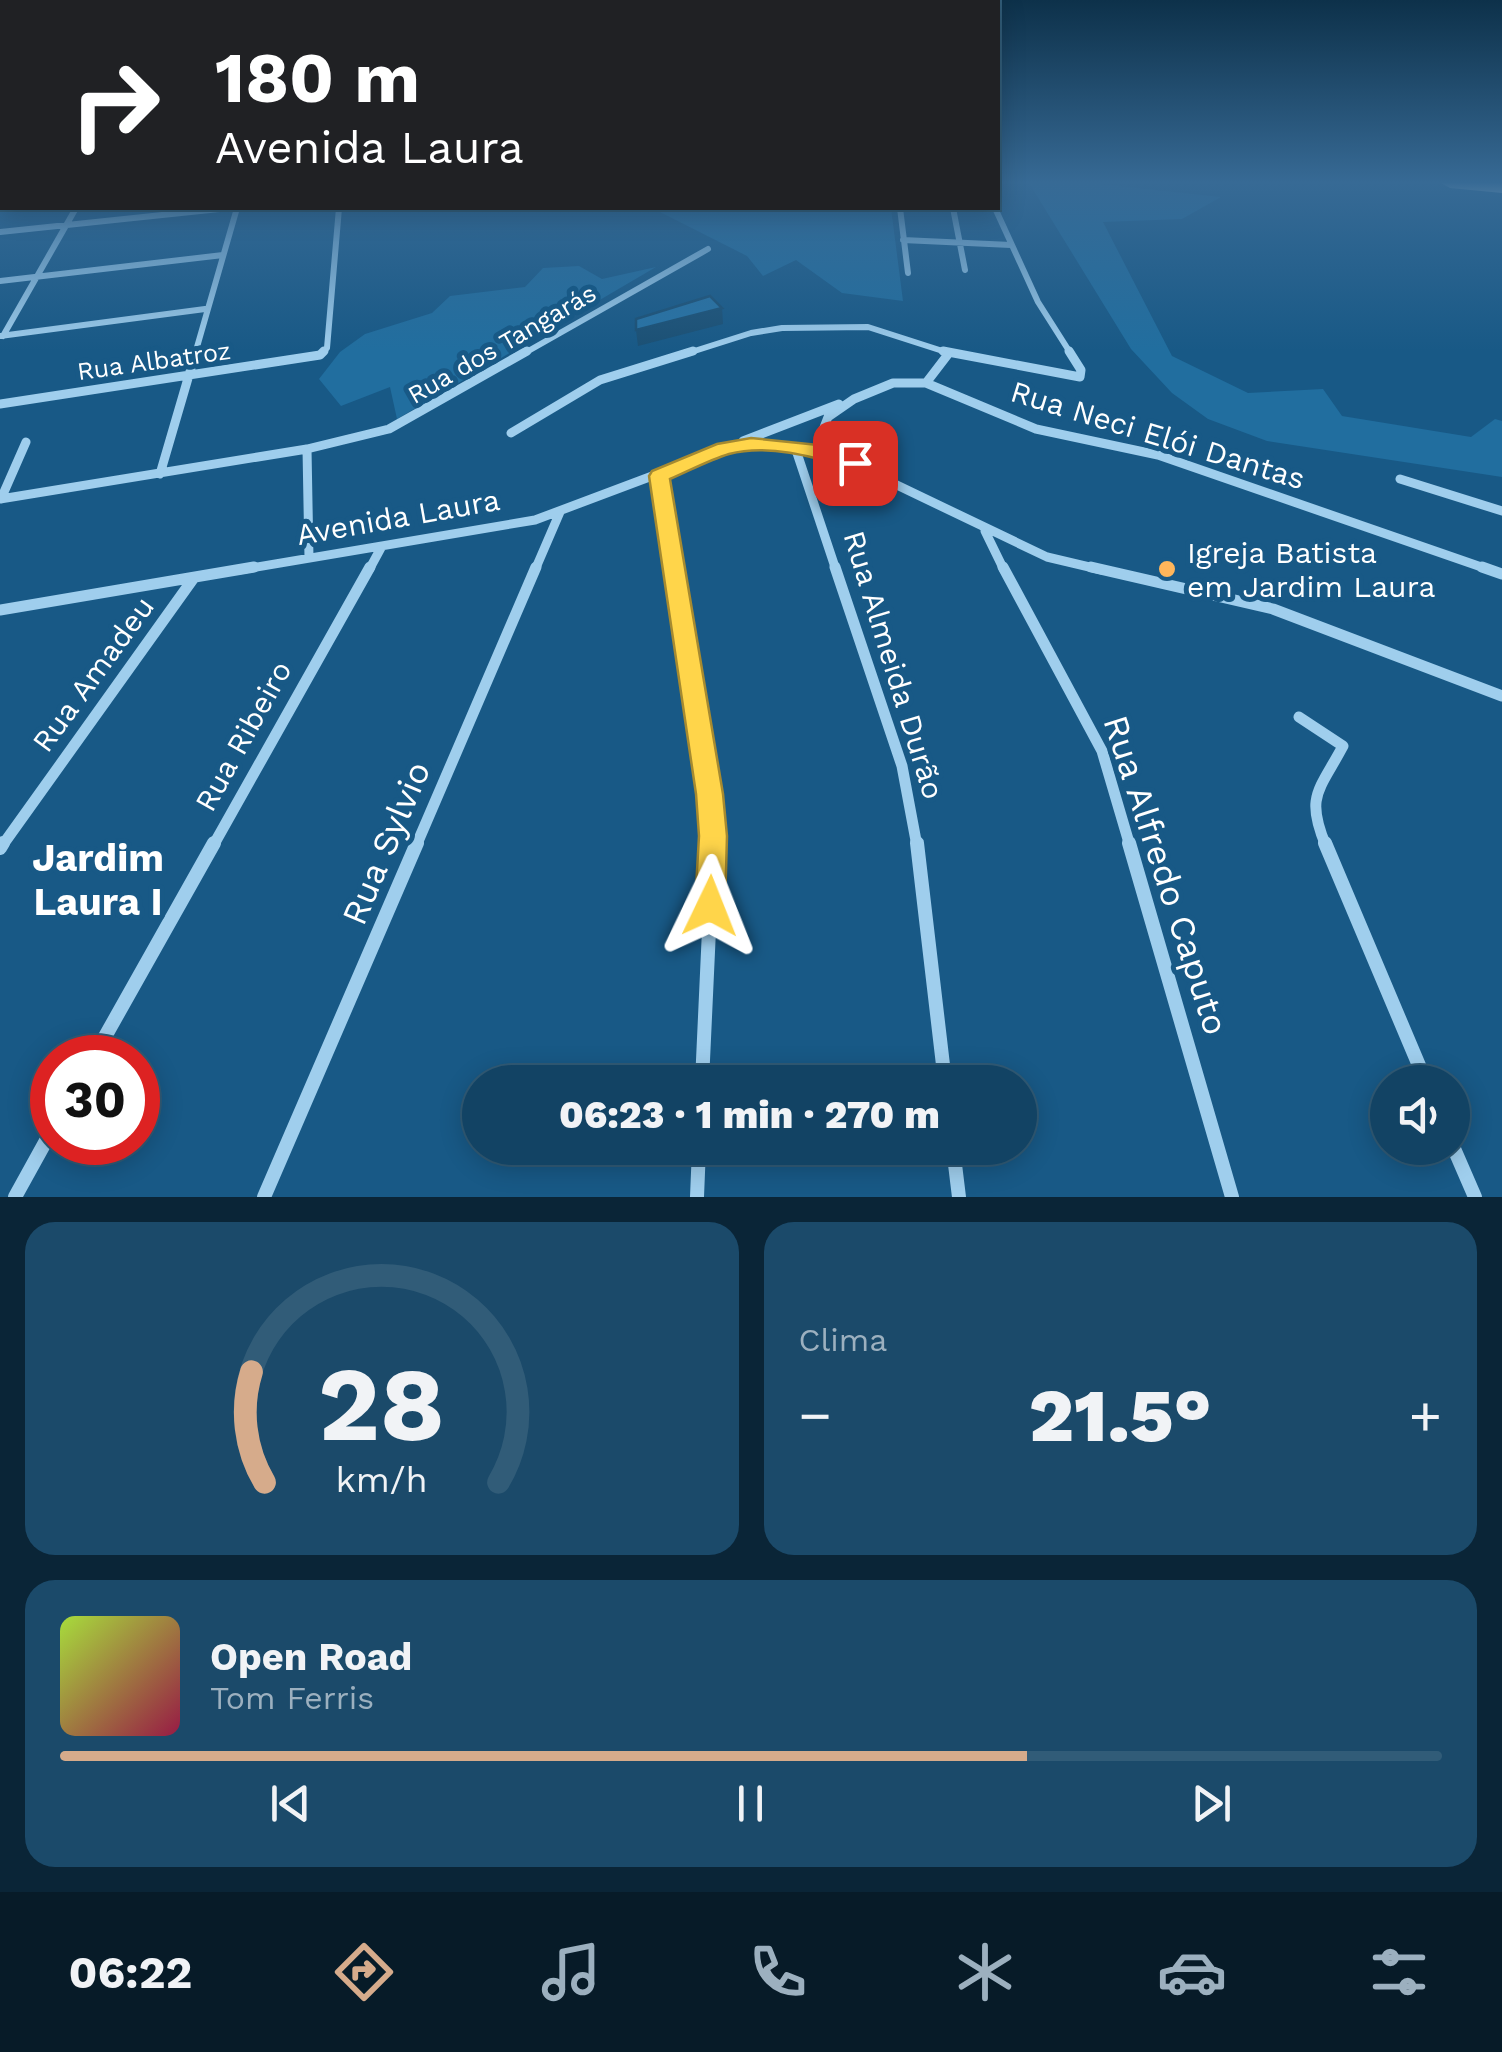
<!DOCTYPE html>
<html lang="pt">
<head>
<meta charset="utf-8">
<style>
  body { margin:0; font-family:"Work Sans",sans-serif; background:#1b4a6a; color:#f1f3f6; height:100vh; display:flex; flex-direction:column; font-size:38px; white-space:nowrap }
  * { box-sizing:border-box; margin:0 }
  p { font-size:32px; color:#9cb0bf }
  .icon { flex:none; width:55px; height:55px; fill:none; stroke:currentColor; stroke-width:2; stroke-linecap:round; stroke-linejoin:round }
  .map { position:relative; height:1197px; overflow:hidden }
  .sheet { display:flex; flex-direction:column; gap:25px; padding:25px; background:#0a2537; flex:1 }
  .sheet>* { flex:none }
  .hud { position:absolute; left:0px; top:0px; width:1000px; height:210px; box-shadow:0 5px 25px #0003,0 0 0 2px #315c78; background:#202124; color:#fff; overflow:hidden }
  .buttons { position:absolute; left:1370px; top:1065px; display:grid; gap:20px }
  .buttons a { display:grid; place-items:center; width:100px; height:100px; border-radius:50%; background:#124364; box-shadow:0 5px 25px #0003,0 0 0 2px #315c78; font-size:50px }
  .speed { position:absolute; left:30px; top:1035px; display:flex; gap:20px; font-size:50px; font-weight:700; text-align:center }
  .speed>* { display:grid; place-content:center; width:130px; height:130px; border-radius:50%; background:#124364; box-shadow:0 5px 25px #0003,0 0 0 2px #315c78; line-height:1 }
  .speed .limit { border:15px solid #d22; background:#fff; color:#111 }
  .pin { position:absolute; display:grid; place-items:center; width:85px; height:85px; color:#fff; margin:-42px; border-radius:20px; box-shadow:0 5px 15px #0006 }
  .me { position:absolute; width:110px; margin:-55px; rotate:2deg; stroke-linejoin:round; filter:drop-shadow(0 0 8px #0008) }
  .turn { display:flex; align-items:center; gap:35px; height:210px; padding:0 50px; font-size:45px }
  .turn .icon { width:130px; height:130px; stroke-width:2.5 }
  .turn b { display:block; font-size:70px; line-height:85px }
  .big { font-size:75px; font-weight:800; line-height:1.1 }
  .sheet .widget { flex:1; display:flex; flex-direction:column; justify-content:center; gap:15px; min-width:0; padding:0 35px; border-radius:30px; background:#1b4a6a }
  .sheet .dial { align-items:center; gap:0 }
  .dial svg { height:260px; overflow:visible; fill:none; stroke:#315c78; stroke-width:7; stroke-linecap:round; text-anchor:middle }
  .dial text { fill:#f1f3f6; stroke:none }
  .song { display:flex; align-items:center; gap:30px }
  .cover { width:120px; height:120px; border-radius:15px; background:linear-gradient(135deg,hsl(80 70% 55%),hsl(340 70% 35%)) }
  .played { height:10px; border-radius:5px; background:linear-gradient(90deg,#d6ab8b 70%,#315c78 70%) }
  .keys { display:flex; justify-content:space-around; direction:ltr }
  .heat { display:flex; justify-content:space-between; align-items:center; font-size:55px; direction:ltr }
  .sheet .tiles { flex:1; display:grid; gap:25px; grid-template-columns:1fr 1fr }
  .widget:last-child { grid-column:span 2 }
  .trip { position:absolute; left:462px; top:1065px; width:575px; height:100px; border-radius:50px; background:#124364; box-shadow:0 5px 25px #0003,0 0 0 2px #315c78; font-weight:800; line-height:100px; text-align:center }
  .menu { display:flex; height:160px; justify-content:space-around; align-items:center; background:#071b28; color:#9cb0bf }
  .menu .icon { width:70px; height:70px }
  .menu .on { color:#d6ab8b }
  .menu b { font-size:45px; color:#f1f3f6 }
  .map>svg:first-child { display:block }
  .green { fill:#216e9f }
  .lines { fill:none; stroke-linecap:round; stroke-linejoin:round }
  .minor-far3 { stroke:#9fceed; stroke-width:6 }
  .minor-far2 { stroke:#9fceed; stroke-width:9 }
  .minor-far1 { stroke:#9fceed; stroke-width:11 }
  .minor { stroke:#9fceed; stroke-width:14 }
  .motorway { fill:#fff; fill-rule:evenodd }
  .shaded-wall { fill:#1b5074 }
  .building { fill:#2773a5; stroke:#1b5074; stroke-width:2.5 }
  .route { fill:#ffd54a; stroke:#a68a30; stroke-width:2.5 }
  .poi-dot { fill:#ffb65b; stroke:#185986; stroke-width:4 }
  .labels { text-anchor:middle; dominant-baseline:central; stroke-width:10; stroke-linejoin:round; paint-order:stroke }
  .far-street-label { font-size:25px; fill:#fff; stroke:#185986 }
  .street-label { font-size:30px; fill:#fff; stroke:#185986 }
  .poi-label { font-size:30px; fill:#fff; stroke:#185986; text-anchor:start }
  .near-street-label { font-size:35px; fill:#fff; stroke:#185986 }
  .near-neighbourhood-label { font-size:38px; font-weight:bold; fill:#fff; stroke:#185986 }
</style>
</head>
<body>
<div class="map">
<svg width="1502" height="1197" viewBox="0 0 1502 1197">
  <rect width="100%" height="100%" fill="#185986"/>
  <!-- green -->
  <path class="green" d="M1029,183h61l131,14 -39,22 -79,3 69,134 76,37 75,-4 19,27 129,21 24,-18 7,2v56l-235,-36 -59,-22 -36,-26 -41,-44z
    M891,208l12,93 -61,-8 -46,-33 -33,16 -16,-20 -93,-47z
    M579,266l23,13 54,-12 -259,152 -7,-32 -49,19 -22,-27 21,-27 25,-18 67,-21 18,-17 75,-9 18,-19z"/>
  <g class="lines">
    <!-- minor-far3 -->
    <path class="minor-far3" d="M900,208l8,65
      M953,208l12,62
      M995,208l43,94 33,52
      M0,232l229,-24
      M903,240l108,5
      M0,281l223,-26
      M0,336l205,-27
      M3,336l73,-128
      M195,354l42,-146
      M321,354l6,-6 12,-140
      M523,354l185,-105
      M685,354l66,-21 31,-5 86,-1 84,27"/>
    <!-- minor-far2 -->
    <path class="minor-far2" d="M943,351l137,26 1,-7 -12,-19
      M926,383l23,-30
      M0,404l320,-49 4,-4
      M511,433l89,-53 93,-29
      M743,441l96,-37
      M795,447l41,123
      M307,449l2,109
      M828,452l-5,-22 5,-13 26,-18 39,-16h33l110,46 122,26 332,115
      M160,474l36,-123
      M659,476l14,94
      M1400,479l102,32
      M0,499l307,-50 82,-20 138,-78
      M1,499l25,-57
      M985,531l19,39
      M239,570l296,-50 189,-71 42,-5 62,8 219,105 55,13
      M369,570l13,-24
      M535,570l25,-58"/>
    <!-- minor-far1 -->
    <path class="minor-far1" d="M673,567l40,279
      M835,567l67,199 15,80
      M1003,567l99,184 28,95
      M1091,567l182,42 229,87
      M1482,567l20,7
      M0,610l254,-43
      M1299,717l44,29c-24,45 -38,50 -17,100
      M2,846l191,-267
      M213,846l157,-279
      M416,846l120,-279"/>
    <!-- minor -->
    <path class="minor" d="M917,843l28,239
      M1129,843l103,354
      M1325,843l101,239
      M0,848l3,-5
      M93,1058l121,-215
      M702,1082l11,-239
      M1452,1144l23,53
      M953,1148l6,49
      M15,1197l37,-67
      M264,1197l153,-354
      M697,1197l2,-49"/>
    <!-- motorway -->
    <path class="motorway" d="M1441,183h61v10l-52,-5z"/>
  </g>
  <!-- shaded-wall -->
  <path class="shaded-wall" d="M722,308l1,16 -85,22 -2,-16z"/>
  <!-- building -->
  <path class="building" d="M710,296l12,12 -86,22v-11z"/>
  <!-- sky -->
  <linearGradient id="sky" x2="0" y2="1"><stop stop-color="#0d314a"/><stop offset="0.52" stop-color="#376a95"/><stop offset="1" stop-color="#376a95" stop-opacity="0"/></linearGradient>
  <rect width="1502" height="351" fill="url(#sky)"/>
  <!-- route -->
  <path class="route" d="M751,438l77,8 34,12 3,5 -10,6c-38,-11 -85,-26 -126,-15 -20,6 -40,17 -59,25l53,315 4,42 -2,70 -5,11 -10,4 -11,-4 -4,-11 4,-70 -3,-42 -47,-318 3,-5 65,-27z"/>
  <!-- markers -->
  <circle class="poi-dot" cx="1167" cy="569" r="10"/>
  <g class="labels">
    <!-- far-street labels -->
    <g class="far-street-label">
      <text transform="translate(502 344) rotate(-30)">Rua dos Tangarás</text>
      <text transform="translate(154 361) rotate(-8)">Rua Albatroz</text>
    </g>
    <!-- street labels -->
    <g class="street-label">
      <text transform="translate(1158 435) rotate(17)">Rua Neci Elói Dantas</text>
      <text transform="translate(398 517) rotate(-10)">Avenida Laura</text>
      <text transform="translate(894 665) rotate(73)">Rua Almeida Durão</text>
      <text transform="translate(93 674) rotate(-54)">Rua Amadeu</text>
      <text transform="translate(243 736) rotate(-61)">Rua Ribeiro</text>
    </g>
    <!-- poi labels -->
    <g class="poi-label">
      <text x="1187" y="552">Igreja Batista<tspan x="1187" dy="34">em Jardim Laura</tspan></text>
    </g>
    <!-- near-street labels -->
    <g class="near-street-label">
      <text transform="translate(386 843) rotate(-67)">Rua Sylvio</text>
      <text transform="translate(1166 875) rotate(72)">Rua Alfredo Caputo</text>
    </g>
    <!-- near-neighbourhood labels -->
    <g class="near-neighbourhood-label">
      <text x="98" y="858">Jardim<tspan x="98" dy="44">Laura I</tspan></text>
    </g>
  </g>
</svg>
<div class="buttons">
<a><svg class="icon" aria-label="sound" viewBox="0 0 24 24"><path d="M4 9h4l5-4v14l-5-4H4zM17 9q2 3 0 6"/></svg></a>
</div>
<div class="speed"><div class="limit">30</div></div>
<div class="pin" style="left:855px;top:463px;background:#d93025"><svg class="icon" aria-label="arrive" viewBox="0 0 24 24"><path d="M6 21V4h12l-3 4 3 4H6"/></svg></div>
<svg class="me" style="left:710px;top:906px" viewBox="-20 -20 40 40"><path d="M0-17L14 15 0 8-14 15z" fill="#ffd54a" stroke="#fff" stroke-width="4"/></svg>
<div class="trip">06:23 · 1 min · 270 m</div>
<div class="hud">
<div class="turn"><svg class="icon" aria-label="right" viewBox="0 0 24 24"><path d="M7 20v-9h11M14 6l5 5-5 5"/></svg><div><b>180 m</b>Avenida Laura</div></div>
</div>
</div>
<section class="sheet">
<div class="tiles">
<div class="widget dial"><svg viewBox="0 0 100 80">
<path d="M14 69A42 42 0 1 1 86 69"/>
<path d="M14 69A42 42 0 0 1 10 35" stroke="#d6ab8b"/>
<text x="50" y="56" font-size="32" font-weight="700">28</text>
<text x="50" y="72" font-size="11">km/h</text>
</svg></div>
<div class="widget"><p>Clima</p>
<div class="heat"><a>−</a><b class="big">21.5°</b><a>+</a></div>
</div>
<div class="widget">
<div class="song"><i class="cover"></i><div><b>Open Road</b><p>Tom Ferris</p></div></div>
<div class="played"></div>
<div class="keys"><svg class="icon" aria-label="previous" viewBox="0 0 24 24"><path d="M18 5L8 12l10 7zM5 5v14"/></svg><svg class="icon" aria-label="pause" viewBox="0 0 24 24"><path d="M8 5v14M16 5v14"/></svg><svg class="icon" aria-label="next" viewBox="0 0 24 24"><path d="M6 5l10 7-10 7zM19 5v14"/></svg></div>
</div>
</div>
</section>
<nav class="menu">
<b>06:22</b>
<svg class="icon on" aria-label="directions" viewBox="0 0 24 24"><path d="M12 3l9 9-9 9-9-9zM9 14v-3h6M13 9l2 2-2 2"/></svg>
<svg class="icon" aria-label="music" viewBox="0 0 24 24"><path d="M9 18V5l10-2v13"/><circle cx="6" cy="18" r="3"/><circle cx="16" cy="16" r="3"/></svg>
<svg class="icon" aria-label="phone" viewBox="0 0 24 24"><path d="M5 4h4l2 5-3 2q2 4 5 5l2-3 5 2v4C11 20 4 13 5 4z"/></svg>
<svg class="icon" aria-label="climate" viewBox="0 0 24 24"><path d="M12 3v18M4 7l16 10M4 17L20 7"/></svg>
<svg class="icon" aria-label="car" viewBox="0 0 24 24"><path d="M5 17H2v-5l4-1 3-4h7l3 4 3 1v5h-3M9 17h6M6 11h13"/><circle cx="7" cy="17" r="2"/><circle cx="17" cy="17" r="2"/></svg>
<svg class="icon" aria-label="filters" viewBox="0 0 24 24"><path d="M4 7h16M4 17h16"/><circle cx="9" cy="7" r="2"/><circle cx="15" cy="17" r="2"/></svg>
</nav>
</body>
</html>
